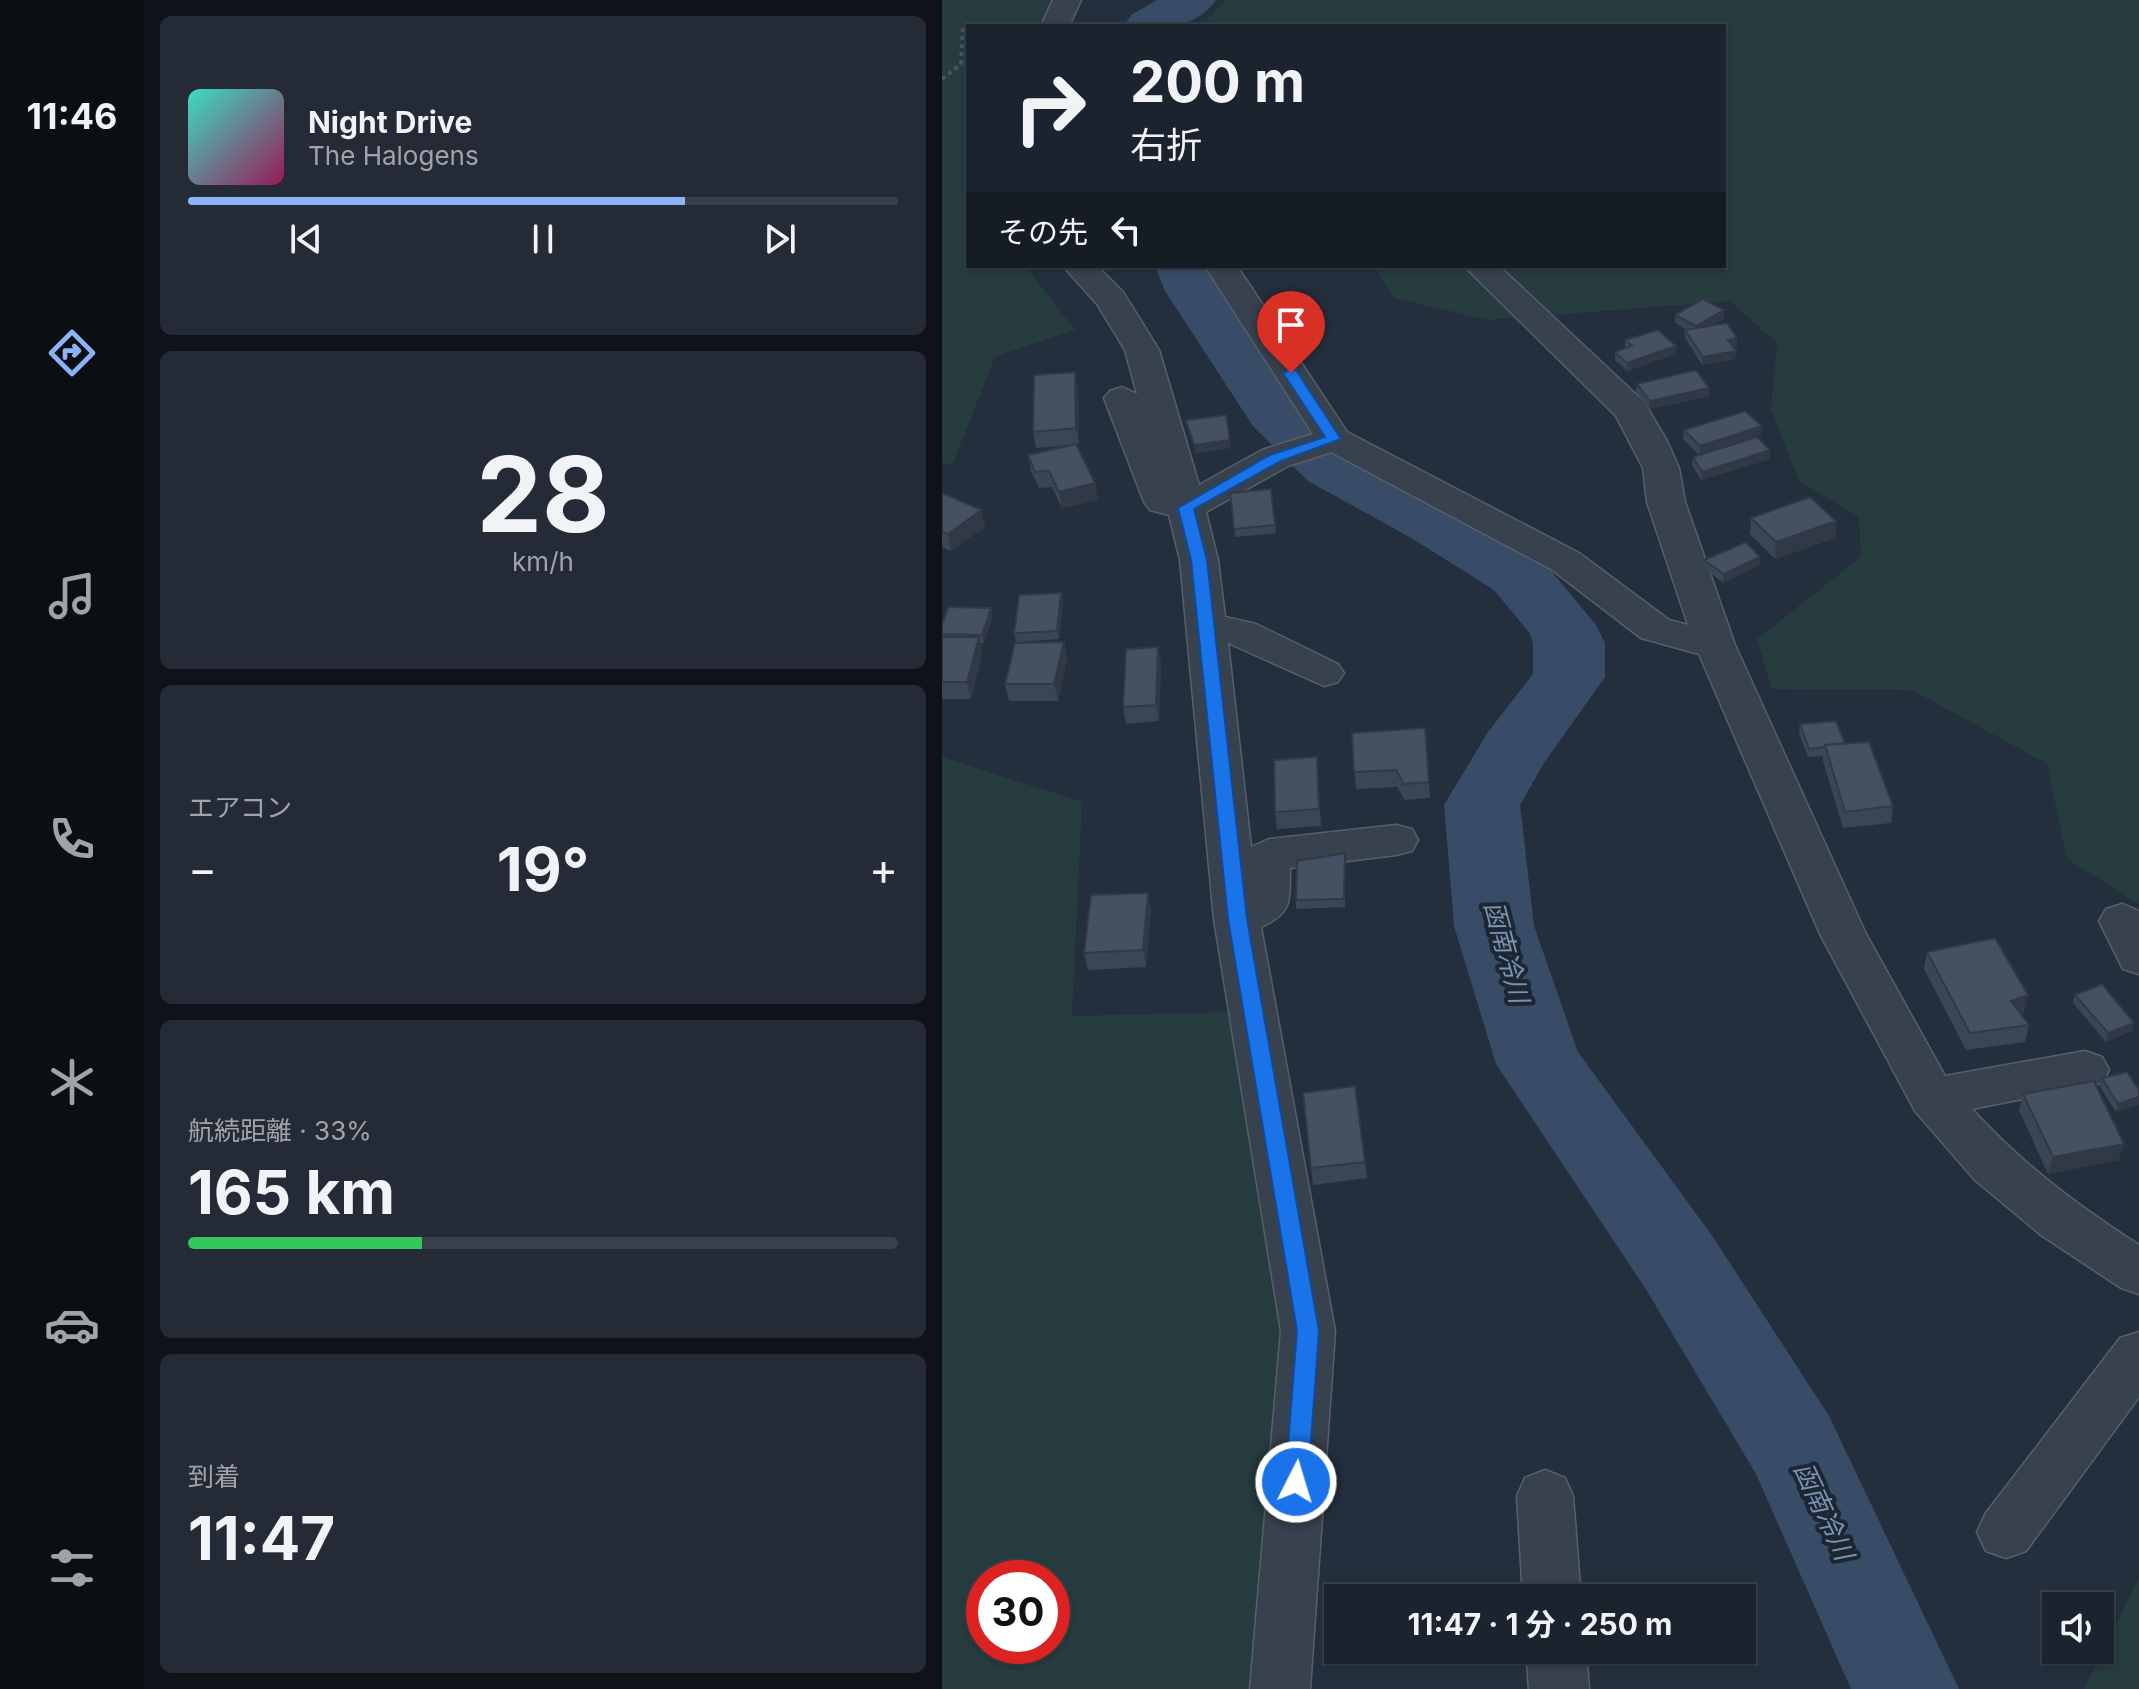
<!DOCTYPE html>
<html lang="ja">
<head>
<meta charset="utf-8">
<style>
  body { margin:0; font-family:Inter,"Noto Sans JP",sans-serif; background:#242b36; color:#f1f3f6; height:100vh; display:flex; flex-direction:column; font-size:30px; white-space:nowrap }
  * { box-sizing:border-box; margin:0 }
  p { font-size:26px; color:#a0a4aa }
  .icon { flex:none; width:44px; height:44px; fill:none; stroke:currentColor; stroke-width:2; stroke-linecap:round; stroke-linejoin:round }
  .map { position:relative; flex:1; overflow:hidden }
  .details { display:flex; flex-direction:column; gap:16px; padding:16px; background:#0f1319; width:798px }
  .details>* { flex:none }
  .banner { position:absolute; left:24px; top:24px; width:760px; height:244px; border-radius:0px; box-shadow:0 2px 6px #0004,0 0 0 2px #39404a; background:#1b232e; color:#f1f3f6; overflow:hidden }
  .tools { position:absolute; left:1100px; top:1592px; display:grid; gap:16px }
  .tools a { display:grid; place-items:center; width:72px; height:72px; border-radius:0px; background:#1b232e; box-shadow:0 2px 6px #0004,0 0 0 2px #39404a; font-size:40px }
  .speed { position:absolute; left:24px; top:1560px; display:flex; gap:16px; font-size:40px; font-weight:700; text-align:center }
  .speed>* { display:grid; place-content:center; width:104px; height:104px; border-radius:50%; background:#1b232e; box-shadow:0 2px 6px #0004,0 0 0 2px #39404a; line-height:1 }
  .speed .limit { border:12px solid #d22; background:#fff; color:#111 }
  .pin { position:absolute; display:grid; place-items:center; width:68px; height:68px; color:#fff; margin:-82px -34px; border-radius:50% 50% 50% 0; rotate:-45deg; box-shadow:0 0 8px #0007 }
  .pin .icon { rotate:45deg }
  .me { position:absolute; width:88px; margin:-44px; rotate:5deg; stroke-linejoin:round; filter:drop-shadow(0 0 6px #0008) }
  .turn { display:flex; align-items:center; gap:28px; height:168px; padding:0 32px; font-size:36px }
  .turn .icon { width:104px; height:104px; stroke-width:2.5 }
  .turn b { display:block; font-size:56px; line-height:68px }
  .then { display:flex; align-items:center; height:76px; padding:0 32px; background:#0003; gap:16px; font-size:30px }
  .big { font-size:60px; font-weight:700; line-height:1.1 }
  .details .tile { flex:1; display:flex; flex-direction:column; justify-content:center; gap:12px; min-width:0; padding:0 28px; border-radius:12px; background:#242b36 }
  .details .dial { align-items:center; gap:0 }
  .dial b { font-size:104px; line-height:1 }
  .song { display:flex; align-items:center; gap:24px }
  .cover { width:96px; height:96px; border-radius:12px; background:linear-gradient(135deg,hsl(170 70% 55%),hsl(330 70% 35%)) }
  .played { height:8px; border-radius:4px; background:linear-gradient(90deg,#8ab4f8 70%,#39404a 70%) }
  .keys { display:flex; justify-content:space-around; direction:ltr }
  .heat { display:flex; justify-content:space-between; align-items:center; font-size:44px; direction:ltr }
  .charge { height:12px; border-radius:6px; background:linear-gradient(90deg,#34c759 33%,#39404a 0) }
  .trip { position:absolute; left:382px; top:1584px; width:432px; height:80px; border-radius:0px; background:#1b232e; box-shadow:0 2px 6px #0004,0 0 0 2px #39404a; font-weight:700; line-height:80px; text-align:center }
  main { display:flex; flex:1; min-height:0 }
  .tabs { display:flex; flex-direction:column; width:144px; justify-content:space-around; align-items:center; background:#0b0e12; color:#a0a4aa }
  .tabs .icon { width:56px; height:56px }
  .tabs .active { color:#8ab4f8 }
  .tabs b { font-size:36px; color:#f1f3f6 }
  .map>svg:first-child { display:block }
  .green { fill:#263c3f; fill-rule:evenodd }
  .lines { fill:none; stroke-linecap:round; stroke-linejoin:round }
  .river { fill:#394c67; fill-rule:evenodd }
  .minor-casing { stroke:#565f6c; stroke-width:3 }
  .path { stroke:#44595c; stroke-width:4; stroke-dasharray:4 4; stroke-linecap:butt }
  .minor { fill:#38414e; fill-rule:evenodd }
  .wall { fill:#3b4654 }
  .shaded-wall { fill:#303945 }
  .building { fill:#455162; stroke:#303945; stroke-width:2 }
  .route { fill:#1a73e8; stroke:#114b97; stroke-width:2 }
  .labels { text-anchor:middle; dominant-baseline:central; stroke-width:8; stroke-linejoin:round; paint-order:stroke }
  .water-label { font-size:26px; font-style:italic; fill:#7c92b1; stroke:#1d2633 }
</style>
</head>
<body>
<main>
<nav class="tabs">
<b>11:46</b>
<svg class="icon active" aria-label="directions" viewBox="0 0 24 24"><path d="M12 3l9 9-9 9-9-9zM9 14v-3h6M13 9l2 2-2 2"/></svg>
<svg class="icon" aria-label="music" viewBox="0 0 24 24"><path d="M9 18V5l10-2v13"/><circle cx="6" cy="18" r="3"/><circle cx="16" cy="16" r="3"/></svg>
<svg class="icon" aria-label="phone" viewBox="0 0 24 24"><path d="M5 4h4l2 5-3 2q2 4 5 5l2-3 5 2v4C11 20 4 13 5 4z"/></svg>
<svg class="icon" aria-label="climate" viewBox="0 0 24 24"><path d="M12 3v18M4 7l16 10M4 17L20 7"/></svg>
<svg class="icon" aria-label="car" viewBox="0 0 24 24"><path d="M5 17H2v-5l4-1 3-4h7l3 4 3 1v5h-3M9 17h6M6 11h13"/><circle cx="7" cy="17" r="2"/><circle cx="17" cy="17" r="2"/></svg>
<svg class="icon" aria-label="filters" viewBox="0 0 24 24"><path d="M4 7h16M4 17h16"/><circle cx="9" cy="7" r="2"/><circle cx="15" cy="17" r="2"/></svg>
</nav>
<section class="details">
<div class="tile">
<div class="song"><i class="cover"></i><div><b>Night Drive</b><p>The Halogens</p></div></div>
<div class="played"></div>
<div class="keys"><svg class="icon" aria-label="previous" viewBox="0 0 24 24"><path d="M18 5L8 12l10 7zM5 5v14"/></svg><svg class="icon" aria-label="pause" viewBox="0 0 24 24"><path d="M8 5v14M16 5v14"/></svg><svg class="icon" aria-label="next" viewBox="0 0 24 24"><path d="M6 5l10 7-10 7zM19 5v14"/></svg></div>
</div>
<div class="tile dial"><b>28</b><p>km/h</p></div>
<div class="tile"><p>エアコン</p>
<div class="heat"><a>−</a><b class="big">19°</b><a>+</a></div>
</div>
<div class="tile"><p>航続距離 · 33%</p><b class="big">165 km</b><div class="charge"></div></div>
<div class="tile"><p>到着</p><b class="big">11:47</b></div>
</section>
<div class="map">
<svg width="1197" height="1689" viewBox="0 0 1197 1689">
  <rect width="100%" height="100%" fill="#242f3e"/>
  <!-- green -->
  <path class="green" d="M0,0h119l-3,26h-90v240h57l50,64 -80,27 -43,108 -10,-2z
    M284,0h913v904l-72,-45 -20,-95 -135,-74 -140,-1 -15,-50 104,-82 -2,-40 -60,-36 -28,-72 6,-66 -47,-42 -242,19 -94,-22 -20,-32h350v-240h-523z
    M0,757l140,45 -10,214 162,-4 50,297 -10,380h-332zM42,1578h68v68h-68z
    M1197,1578v111h-55z"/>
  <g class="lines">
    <!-- river -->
    <path class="river" d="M215,0h59c-22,32 -57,26 -92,26l7,-11z
      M213,266h58l10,25 75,109 56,53 188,107 54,65 9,18v34l-61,86 -24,42 14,121 44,126 135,185 116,179 130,273h-108l-95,-215 -109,-183 -151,-227 -42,-138 -10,-121 44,-73 45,-58v-31l-4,-11 -35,-42 -81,-51 -105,-58 -55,-55 -88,-135z"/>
    <!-- minor casing -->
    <g class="minor-casing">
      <path id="minor" d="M111,0h28l-12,26h-28z
        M121,266h34l26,26 36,58 40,135 63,-35 51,-16 -108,-168h32l110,166 232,121 90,67 19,5 -41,-123 -4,-34 -27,-52 -152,-150h35l145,136 23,39 12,27 6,34 50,143 131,289 79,142 140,-25 17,6 7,13 -7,13 -130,26c50,55 105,96 167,136v49l-18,-6 -80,-53 -66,-55 -60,-69 -95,-177 -121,-280 -58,-16 -90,-69 -220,-117 -43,14 -82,46 12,48 7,57 31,7 82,40 6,9 -6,9 -14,4 -96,-43 23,204 18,-8 127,-14 16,4 6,11 -6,11 -16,4 -106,13c-1,33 4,44 -29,59l74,404 -25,358h-60l31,-358 -67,-412 -34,-359 -11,-45 -19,-5 -6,-8 -40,-104 6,-7 12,-4 15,7 -12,-44 -28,-46z
        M1180,904l17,7v63l-16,-5 -24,-48 7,-12z
        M1197,1332v65l-113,154 -20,7 -20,-7 -9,-19 9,-19 134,-175z
        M603,1470l20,8 8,18 8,102h-58l-6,-102 8,-18z
        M584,1650h60l3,39h-60z"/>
    </g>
    <!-- path -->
    <path class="path" d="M0,79l19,-15 2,-37"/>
    <!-- minor -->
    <use href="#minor" class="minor"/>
  </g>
  <!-- wall -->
  <path class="wall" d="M782,310v9l-14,7 27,20 -4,1 3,4 -1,8 -33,6 -17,-27v-8h3l-13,-7v-8z
    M683,340l51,6v8l-49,17 -12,-11v-8l10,-4z
    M133,372l3,16 1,56h-3l22,56 -36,8 -10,-21 -13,1 -8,-17 -3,-16 41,-10 -33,3 -3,-16z
    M695,384l72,4v8l-60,13 -13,-17z
    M820,426l-1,9 -58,19 67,5 -69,21 -9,-15 1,-8 6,-2 -16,-16 1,-9z
    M329,489l5,44 -41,4 -5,-44z
    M0,493l39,17 4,17 -34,24 -9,-4z
    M809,518l85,3 -1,17 -60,21 -25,-25z
    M818,557l-1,8 -36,18 -19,-15v-8z
    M119,593l2,8 -4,38 -43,3 -2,-9z
    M49,608l2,8 -9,27h-4l2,11 -11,45h-29v-74z
    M122,642l3,17 -9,42h-49l-4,-17z
    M216,647l3,16 -2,58 -33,3 -3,-17z
    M858,724l45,19 48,63 -2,17 -48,5 -20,-67v-5l-15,1 -9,-24z
    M410,733l77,49 1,16 -25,2 -8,-13 -41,2z
    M375,757l4,69 -44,3 -2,-17z
    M403,853v54l-49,2v-9z
    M209,910l-5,57 -58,3 -4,-17z
    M985,952l97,60 -4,1 9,12 -4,17 -59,8 -42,-81z
    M1133,995l57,36 -26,11 -33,-39z
    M1160,1078l37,12 -23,22 -16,-25z
    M361,1093l62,69 2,16 -54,7z
    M1081,1094l96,66 -71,14 -29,-64z"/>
  <!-- shaded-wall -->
  <path class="shaded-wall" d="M782,310v9l-28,15v-8z
    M795,338v8l-10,2 1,-8z
    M734,346v8l-49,17v-8z
    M794,351l-1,8 -33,6 1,-8z
    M133,372l3,16 1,56 -3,-16z
    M767,388v8l-60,13 1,-8z
    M820,426l-1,9 -62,20 1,-9z
    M288,440l1,8 -36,6 -1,-9z
    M828,450v9l-69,21 1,-8z
    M153,483l3,17 -36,8 -3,-16z
    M39,510l4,17 -34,24 -3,-17z
    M894,521l-1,17 -60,21 1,-17z
    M818,557l-1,8 -36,18 1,-9z
    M119,593l2,8 -4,38 -2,-8z
    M49,608l2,8 -9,27 -2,-8z
    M37,637l3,17 -11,45 -4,-17z
    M122,642l3,17 -9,42 -4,-17z
    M216,647l3,16 -2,58 -3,-16z
    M206,893l3,17 -5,57 -3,-17z
    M1086,995l-4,17 -16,6 3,-17z
    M1192,1023l-2,8 -26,11 2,-9z
    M1197,1097v8l-23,7 2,-8z
    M1182,1144l-5,16 -71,14 5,-17z"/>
  <!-- building -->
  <path class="building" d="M761,299l21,11 -28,16 -21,-11z
    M785,323l10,15 -9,2 8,11 -33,6 -18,-27z
    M716,330l18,16 -49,17 -12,-11 17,-6 -7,-6z
    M754,370l13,18 -59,13 -13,-17z
    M133,372l1,56 -43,4 1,-57z
    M803,411l17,15 -62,20 -16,-16z
    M284,415l4,25 -36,5 -8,-25z
    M815,437l13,13 -68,22 -9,-15z
    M134,444l19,39 -36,9 -10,-21 -14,1 -7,-17z
    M329,489l4,36 -41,4 -4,-36z
    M0,493l39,17 -33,24 -6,-2z
    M868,497l26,24 -60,21 -25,-24z
    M804,542l14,15 -36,17 -20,-14z
    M119,593l-4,38 -43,2 5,-38z
    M6,607l43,1 -9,27 -40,-1v-9z
    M0,637h37l-12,45h-25z
    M122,642l-10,42h-49l10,-41z
    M216,647l-2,58 -33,2 3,-58z
    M894,721l9,22 -20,2 -1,2 -15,2 -9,-25z
    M483,728l4,54 -25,2 -8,-14 -42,2 -2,-39z
    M927,742l24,64 -48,6 -20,-67z
    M375,757l2,52 -44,3 -1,-52z
    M403,853l-1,46 -48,1 1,-39z
    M206,893l-5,57 -59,3 7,-58z
    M1053,938l33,57 -17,6 18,24 -59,8 -43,-81z
    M1160,984l32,39 -26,10 -33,-38z
    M1185,1072l12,18v7l-21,7 -16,-26z
    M1152,1081l30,63 -71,13 -30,-63z
    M413,1086l10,76 -54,6 -8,-75z"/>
  <!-- route -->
  <path class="route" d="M349,369l5,1 45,69 -60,22 -87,48 13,51 40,359 72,412 -11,151 -3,8 -9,3 -8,-3 -3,-8 12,-151 -69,-412 -37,-359 -13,-52 92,-53 55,-18 -42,-64z"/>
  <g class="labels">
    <!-- water labels -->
    <g class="water-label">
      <text transform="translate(565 952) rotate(75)">函南冷川</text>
      <text transform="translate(882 1511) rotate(65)">函南冷川</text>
    </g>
  </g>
</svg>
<div class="tools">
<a><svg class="icon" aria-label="sound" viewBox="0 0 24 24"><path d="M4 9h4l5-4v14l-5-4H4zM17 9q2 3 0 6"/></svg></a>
</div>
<div class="speed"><div class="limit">30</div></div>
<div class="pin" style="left:349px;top:373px;background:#d93025"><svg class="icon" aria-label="arrive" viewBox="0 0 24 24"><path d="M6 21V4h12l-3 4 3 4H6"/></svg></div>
<svg class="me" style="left:354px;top:1482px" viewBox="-20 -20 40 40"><circle r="17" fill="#1a73e8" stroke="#fff" stroke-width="3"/><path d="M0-11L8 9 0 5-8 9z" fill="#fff"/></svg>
<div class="trip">11:47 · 1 分 · 250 m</div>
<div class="banner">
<div class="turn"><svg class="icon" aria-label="right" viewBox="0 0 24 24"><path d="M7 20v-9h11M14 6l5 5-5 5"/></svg><div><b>200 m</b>右折</div></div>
<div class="then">その先<svg class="icon" aria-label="left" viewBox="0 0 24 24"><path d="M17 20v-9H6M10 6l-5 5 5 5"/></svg></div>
</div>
</div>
</main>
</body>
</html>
